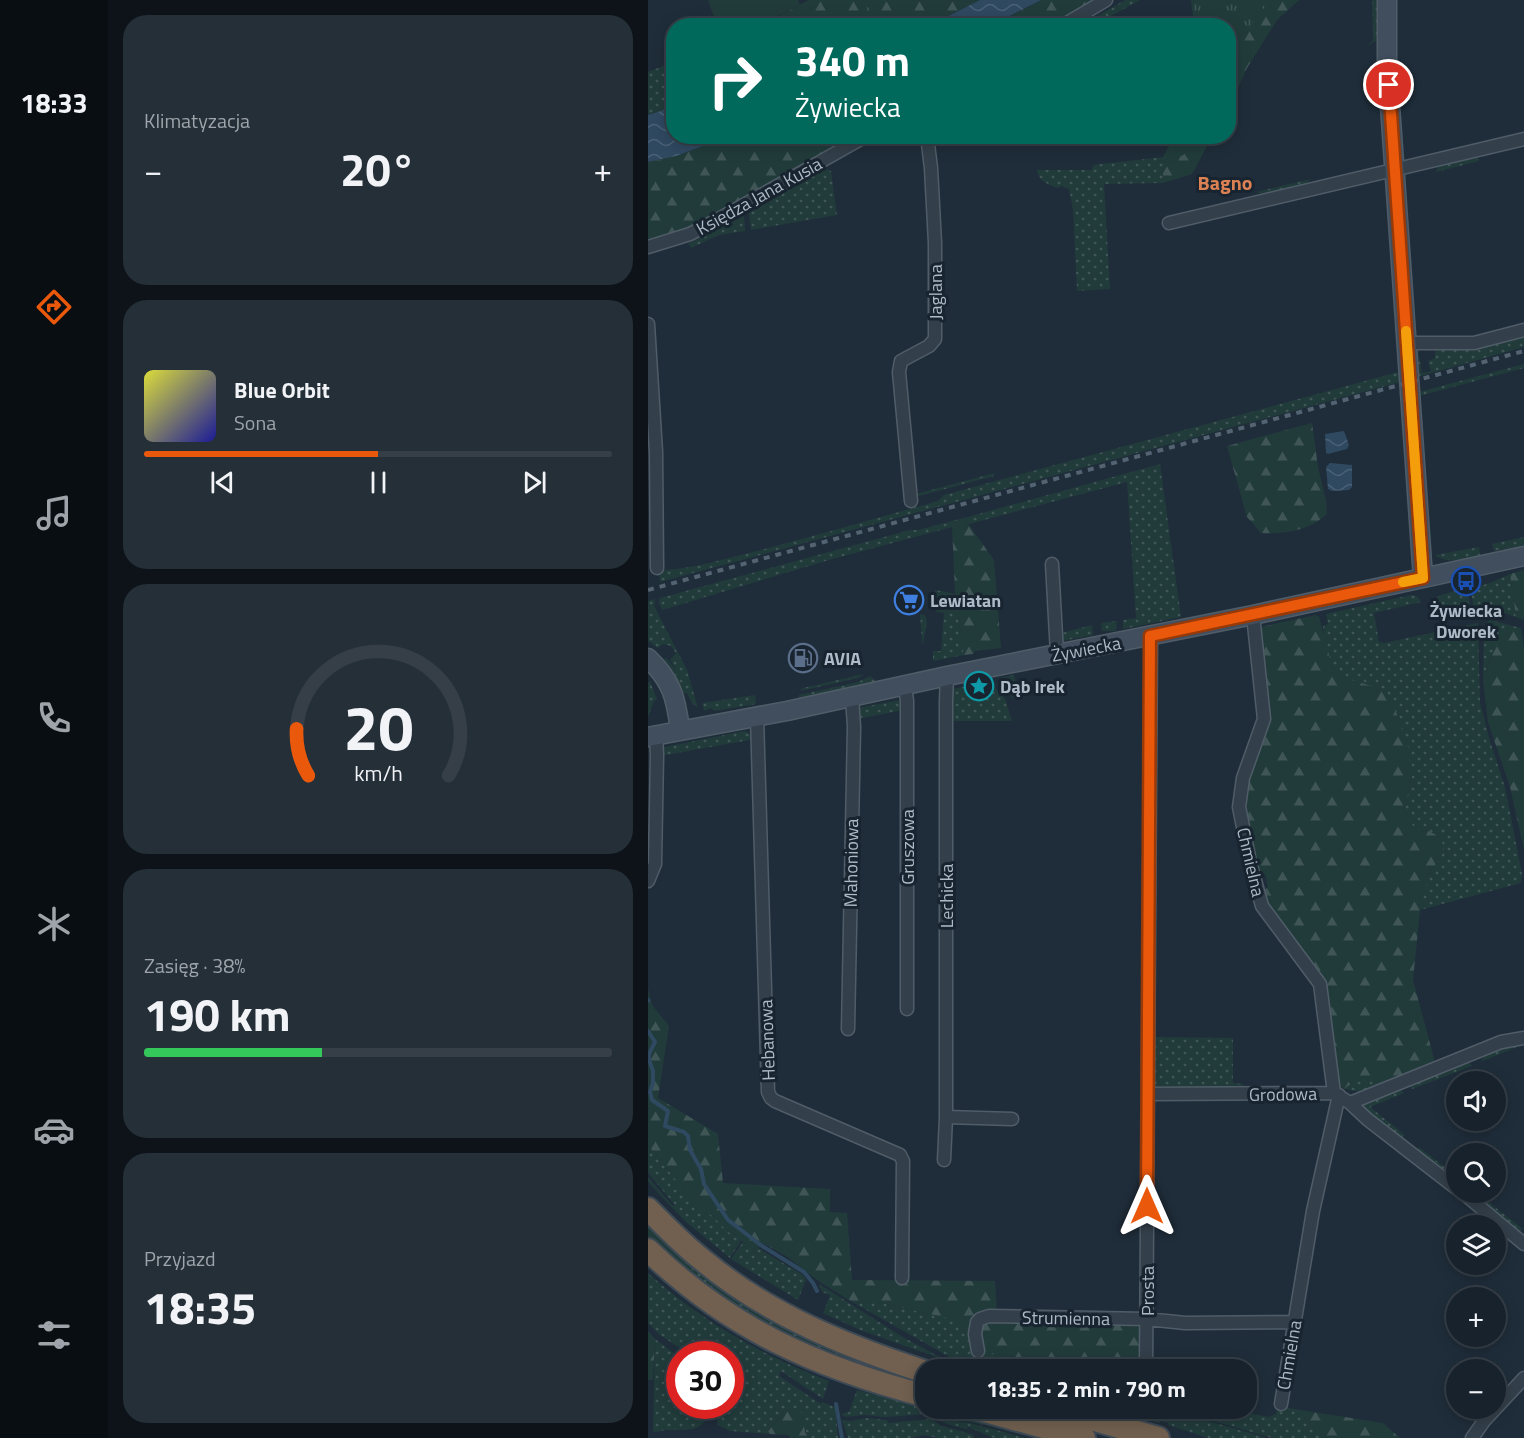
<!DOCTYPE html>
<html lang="pl">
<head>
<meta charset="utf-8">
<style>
  body { margin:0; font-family:"Titillium Web",sans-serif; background:#242f38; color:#f1f3f6; height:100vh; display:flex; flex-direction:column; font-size:22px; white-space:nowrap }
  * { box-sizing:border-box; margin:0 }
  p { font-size:20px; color:#9ea4a9 }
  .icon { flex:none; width:33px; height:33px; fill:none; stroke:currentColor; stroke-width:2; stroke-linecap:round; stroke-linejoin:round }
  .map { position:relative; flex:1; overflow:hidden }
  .sheet { display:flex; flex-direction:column; gap:15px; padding:15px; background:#0d1318; width:540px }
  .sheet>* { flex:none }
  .top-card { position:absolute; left:18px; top:18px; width:570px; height:126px; border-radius:24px; box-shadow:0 3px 15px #0003,0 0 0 2px #363f48; background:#00695c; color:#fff; overflow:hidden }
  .fabs { position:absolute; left:798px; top:1071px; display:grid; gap:12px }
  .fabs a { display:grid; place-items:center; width:60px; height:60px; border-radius:50%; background:#17222c; box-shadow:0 3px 15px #0003,0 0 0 2px #363f48; font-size:30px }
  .speed { position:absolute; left:18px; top:1341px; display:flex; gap:12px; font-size:30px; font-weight:700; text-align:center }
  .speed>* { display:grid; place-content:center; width:78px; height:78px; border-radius:50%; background:#17222c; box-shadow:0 3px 15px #0003,0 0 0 2px #363f48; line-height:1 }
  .speed .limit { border:9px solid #d22; background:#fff; color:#111 }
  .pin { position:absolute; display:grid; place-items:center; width:51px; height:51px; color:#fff; margin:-26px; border:3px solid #fff; border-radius:50%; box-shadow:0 2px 6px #0007 }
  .me { position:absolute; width:66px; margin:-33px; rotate:0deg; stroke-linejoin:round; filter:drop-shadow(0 0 4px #0008) }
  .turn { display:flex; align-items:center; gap:21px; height:126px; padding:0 30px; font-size:27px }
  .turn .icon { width:78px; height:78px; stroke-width:2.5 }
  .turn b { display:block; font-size:42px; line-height:51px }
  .big { font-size:45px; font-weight:700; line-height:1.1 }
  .sheet .tile { flex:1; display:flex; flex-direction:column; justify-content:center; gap:9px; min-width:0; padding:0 21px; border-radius:24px; background:#242f38 }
  .sheet .dial { align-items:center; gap:0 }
  .dial svg { height:156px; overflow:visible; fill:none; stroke:#363f48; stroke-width:7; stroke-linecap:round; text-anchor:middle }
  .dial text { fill:#f1f3f6; stroke:none }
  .song { display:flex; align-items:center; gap:18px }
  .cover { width:72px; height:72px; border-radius:9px; background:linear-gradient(135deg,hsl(60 70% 55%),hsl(240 70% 35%)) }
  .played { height:6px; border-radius:3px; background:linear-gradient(90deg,#ea580c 50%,#363f48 50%) }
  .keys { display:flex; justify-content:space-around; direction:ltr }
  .heat { display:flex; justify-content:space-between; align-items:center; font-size:33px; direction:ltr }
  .charge { height:9px; border-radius:4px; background:linear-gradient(90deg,#34c759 38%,#363f48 0) }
  .trip { position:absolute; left:267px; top:1359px; width:342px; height:60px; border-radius:24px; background:#17222c; box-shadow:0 3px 15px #0003,0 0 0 2px #363f48; font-weight:700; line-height:60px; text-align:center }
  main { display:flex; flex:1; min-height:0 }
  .menu { display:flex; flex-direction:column; width:108px; justify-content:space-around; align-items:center; background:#090e12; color:#9ea4a9 }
  .menu .icon { width:42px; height:42px }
  .menu .selected { color:#ea580c }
  .menu b { font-size:27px; color:#f1f3f6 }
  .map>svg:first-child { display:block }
  .grass { fill:url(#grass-dots) }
  .forest { fill:url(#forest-firs) }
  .park { fill:url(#park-tufts) }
  .garden { fill:#213b3b }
  .water { fill:url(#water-waves) }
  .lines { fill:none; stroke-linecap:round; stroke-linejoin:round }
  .stream { stroke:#2f4961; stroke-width:4 }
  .street-casing { stroke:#505d68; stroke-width:15 }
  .secondary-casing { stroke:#505d68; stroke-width:21 }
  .highway-casing { stroke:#3d4a55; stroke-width:26 }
  .street { stroke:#333f4a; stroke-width:12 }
  .secondary { stroke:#414e5e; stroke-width:18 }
  .highway { stroke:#71604f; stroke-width:22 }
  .rail { stroke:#546372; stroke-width:4; stroke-dasharray:6 6; stroke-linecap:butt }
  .route-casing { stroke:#983908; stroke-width:15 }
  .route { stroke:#ea580c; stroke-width:10 }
  .slow { stroke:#f59e0b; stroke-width:10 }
  .labels { text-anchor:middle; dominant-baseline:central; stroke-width:6; stroke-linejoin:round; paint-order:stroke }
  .street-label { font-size:18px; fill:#adbac7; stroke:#18242f }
  .poi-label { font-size:18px; font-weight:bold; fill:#adbac7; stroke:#18242f; text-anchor:start }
  .neighbourhood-label { font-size:20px; font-weight:bold; fill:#db8154; stroke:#18242f }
</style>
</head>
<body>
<main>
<nav class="menu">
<b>18:33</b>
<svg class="icon selected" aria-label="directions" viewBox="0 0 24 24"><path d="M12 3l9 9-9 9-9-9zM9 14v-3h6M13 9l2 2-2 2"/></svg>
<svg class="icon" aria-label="music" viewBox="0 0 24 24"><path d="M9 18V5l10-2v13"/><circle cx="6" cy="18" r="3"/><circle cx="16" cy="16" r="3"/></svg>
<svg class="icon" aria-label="phone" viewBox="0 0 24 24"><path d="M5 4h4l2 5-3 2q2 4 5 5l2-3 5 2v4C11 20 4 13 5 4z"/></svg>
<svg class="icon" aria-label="climate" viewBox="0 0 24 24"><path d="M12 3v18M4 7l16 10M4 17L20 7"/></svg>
<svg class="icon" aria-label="car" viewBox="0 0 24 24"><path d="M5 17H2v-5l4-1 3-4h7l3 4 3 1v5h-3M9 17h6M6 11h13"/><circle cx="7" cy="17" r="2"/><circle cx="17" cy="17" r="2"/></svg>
<svg class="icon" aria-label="filters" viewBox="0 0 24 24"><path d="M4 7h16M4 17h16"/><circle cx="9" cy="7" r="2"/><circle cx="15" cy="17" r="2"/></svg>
</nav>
<section class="sheet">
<div class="tile"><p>Klimatyzacja</p>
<div class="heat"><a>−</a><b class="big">20°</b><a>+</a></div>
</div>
<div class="tile">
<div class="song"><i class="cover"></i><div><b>Blue Orbit</b><p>Sona</p></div></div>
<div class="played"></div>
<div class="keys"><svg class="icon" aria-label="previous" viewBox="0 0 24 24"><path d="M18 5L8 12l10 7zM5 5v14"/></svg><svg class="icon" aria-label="pause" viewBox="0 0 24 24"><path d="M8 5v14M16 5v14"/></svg><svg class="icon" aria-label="next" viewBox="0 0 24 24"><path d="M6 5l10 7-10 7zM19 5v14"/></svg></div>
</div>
<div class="tile dial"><svg viewBox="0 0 100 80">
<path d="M14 69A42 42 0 1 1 86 69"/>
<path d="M14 69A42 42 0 0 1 8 45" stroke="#ea580c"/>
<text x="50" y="56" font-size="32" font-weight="700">20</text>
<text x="50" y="72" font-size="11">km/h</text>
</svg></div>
<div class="tile"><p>Zasięg · 38%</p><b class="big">190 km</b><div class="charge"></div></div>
<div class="tile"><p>Przyjazd</p><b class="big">18:35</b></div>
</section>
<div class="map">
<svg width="876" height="1438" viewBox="0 0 876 1438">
  <defs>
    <pattern id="grass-dots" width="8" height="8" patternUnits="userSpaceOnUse" patternTransform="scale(1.5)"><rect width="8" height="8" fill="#213b3b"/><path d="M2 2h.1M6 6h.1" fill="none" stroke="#3f5556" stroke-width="1.8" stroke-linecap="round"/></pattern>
    <pattern id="forest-firs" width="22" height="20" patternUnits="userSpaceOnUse" patternTransform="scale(1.5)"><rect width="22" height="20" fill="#213b3b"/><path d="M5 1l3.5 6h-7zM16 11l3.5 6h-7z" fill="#3f5556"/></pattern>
    <pattern id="park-tufts" width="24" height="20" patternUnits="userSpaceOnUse" patternTransform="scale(1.5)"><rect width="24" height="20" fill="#213b3b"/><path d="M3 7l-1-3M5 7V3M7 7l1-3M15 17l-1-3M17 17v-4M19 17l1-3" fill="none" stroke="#3f5556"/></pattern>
    <pattern id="water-waves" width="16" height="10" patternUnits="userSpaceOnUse" patternTransform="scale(1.5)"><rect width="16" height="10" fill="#2f4961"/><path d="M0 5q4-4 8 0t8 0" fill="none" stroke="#4a6176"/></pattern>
  </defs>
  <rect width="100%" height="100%" fill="#1f2d3a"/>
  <!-- grass -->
  <path class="grass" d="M477,0h15l-45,25h-7l-1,-3z
    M724,0h7v39l-12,7 6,-6z
    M25,62v45l-25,8v-43z
    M825,155l4,2 2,4 -43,11 2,-7z
    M515,157v26l-59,1 6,105 -33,2 -4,-82 -4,-20 -7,-3 -5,2c-9,-4 -19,-7 -20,-18h55l1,-5z
    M178,169l5,2 6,44 -86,15 -2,-17z
    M663,179l-7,6 -38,10 -10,-3z
    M96,216l1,15 -26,4 -28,13 -3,-4z
    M876,334v13l-107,30 -1,-26 2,-2 4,24 9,-2 -3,-10 7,-3v-11z
    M876,364v4l-105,28v-4z
    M750,372l3,6 -1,4 -740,200 -1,-9 4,-3c30,-1 60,-11 90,-18 62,-16 124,-34 185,-51l6,-6 22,-6z
    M512,464l21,153 -58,12v-9l13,-2 -9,-136 -158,42 -5,-6z
    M347,473l-1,3 -79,21 -3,-2z
    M304,521v6l-123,33 -167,50 -3,-7 1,-5 250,-68h8z
    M876,537v8l-30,6 -2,-7z
    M831,547l1,8c-15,3 -32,10 -45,0z
    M862,574l6,43 -31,-11 -12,-1 -2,-16 1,-1 18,-5z
    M287,590l20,4 9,61 -31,6v-10h8l3,-38 -8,-1z
    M810,590l2,4 8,-2 2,14 -24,4 -7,-2 -2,-7 1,-5z
    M763,595l6,1 4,6 -47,11 5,29 5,1 94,-20 2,80 10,38 15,46 17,87 -1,9 -101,27c3,-12 4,-28 10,-38 9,-15 17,-16 10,-35l-11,-6 -14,-1 -11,-21 8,-33 -53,-92 -17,-7 -10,-11 -7,-20 -2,-20 5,-2 -2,-10z
    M7,599l-1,7 33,64 11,38 -6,-5 -5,-10 -4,1 -7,-18 -12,-17 2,-1 12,14 8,18 -8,-18 -8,-12 6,-7 -5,-7 -8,-2 -5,4 -10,-7v-40z
    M272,614l5,1 2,7 -4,22 -1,-1z
    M842,620l31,8c-26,6 -30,30 -38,52l1,-50v-5z
    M469,621l-1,10h-14l-1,-8z
    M444,625l1,10 -31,6 -4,-7z
    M216,674l-6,4 -58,13 3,-3z
    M366,675l5,21 -6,3 -14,-21z
    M222,676l7,6 -79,17 1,-4 59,-13z
    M2,681l7,19 -3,1 -6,16v-34z
    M342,682l15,17 7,22h-64l2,-23 3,-9z
    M107,695l1,9 -42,7 -3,-3 -7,3 -2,-8z
    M253,700l3,10 -47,9v-11z
    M97,731l6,4h4v4l-95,17v-8z
    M504,1037l81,1v45l10,1 -1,5 -81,1 -8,-3z
    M876,1041v3l-44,18 9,-11z
    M818,1059l6,7 -60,23 -5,-5z
    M715,1079l14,4h16l-32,9 -17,-3 7,-6z
    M750,1088l6,5 -34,14 35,28 -4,5 -32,-23 -6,-12 1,-4z
    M0,1145l48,60c18,8 28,25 45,36l-11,17 -45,-37 -37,-39v-5l25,29 2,-1 -27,-32z
    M771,1147l37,29v9l-40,-33z
    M819,1193h10l46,36 -5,4z
    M0,1220l25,25 252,134v8c-38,-12 -85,-26 -122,-42 -56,-25 -110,-63 -155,-106z
    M95,1242l15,6 45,27 3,5 -8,20 -67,-41z
    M0,1273c53,48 115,83 181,108l-6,18 -42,-28 -2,5 42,28 1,-2 13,5 3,31h-29l-15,-30 -9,3 -17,19 2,4 -40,-3 -12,-6 -4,-19h16v-52h-41l-29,-19 -12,-12z
    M171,1284l82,52 44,24 -85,-30 -37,-17 7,-18 -8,-3z
    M229,1302l71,16 12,9 12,2 8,22 53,9 34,9h-52l-58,-12 -4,2 -99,-56z
    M7,1339l24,18 1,49h28c1,27 -21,24 -41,24 -6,0 -8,3 -14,2z
    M312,1359l46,10h-27l-20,-8z
    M209,1390l112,31 1,-2 56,17 -36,-10 -62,-12 -43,3 -20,-2 -20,2 -4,-3 8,-2z
    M630,1406l22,4 11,17 17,11h-56l-99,-29h53l43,8 7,-3z
    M462,1409h57l100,29h-59l-40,-13v-2l-7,-2 -2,2z
    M218,1418l20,2 3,3 42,-4 9,6 34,10v3h-35l-16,-3 -11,3h-64l-6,-18 10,1z
    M286,1418l36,5 55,15h-31l-26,-11 -1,2 6,2 -23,-6z"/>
  <!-- forest -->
  <path class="forest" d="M161,0h171l-49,25 -171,1z
    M393,0h54l-46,25h-38l-4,-7z
    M543,0h108l-22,20 -30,48 -18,39 -1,-81 -34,-1z
    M79,137h128l-141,79 -26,12 -40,12v-78l28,-6z
    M526,137h38l-20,37 -29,9v-26z
    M664,423l6,44 8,34 1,13c-18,17 -42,20 -66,19l-14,-16 -20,-71z
    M316,518l30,42 7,88 -26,3 -2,3 -9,1 -9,-61 -3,-67v-6z
    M876,570v50l-8,-3 -6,-43z
    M668,615l3,2 13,49 10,11 36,11 14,12 16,47 4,29 -8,33 11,21 14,1 11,6 4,10 -4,12 -11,14 -9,37 -7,70 23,86c-14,5 -27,13 -41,16 -21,6 -32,-10 -51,7l-9,-7 -10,-90 -65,-98 8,-7 -3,-13 -10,-5 -14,-62 22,-78 -3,-102z
    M873,628l3,20v202l-14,-63 -22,-65 -5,-42 12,-33 6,-11 8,-5z
    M0,989l4,16 17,21 -11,72 60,36 5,49 107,6v23l17,1 5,67 143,1 2,32 -25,16 -12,-2 -13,-9 -69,-16 -24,1 -34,-21 -34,-26 -22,-12 -6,4c-9,-4 -18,-7 -26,-13 -13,-10 -20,-23 -36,-30l-48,-60z
    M334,1321l161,3v45h-76l-34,-9 -53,-9v-27z
    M0,1331l7,8 -2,41h-5z
    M146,1408l9,5 2,19 4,6h-19l-1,-3 -19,-1 -2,-3 17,-20z
    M652,1410l83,13 17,15h-72l-17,-11z"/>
  <!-- park -->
  <path class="park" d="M544,0h79l-17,20 -25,51 -1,-45 -33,-1z
    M220,7l8,18h-39l-3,-5z
    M527,137h21c-10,19 -10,20 -32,21z"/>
  <!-- garden -->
  <path class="garden" d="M60,0h90l2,5 -40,20 -43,1z"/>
  <!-- water -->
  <path class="water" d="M332,0h61l-49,25h-61z
    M25,107l1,29 53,1 -51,19 -28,6v-47z
    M696,431l5,14 -2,4 -19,5 -2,-1 -1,-19z
    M682,463l22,2v22l-3,3 -17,1 -4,-2 -2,-22z"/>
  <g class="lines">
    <!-- stream -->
    <path class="stream" d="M0,1000v1
      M0,1031l7,11 -6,12v6l4,11v12l-3,9 2,8 16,11 -3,15 19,6 4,4 2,14 11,19 3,15 24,36 34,26 42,26 9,11 4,8
      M188,1404l6,34"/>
    <!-- street casing -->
    <g class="street-casing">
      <path id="street" d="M414,26l44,-26
        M521,223l355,-84
        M0,247l42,-13 27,-14 149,-84
        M0,324l8,128 1,116
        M759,343h67l50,-13
        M263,501l-12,-129 2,-11 28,-15 6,-7v-96l-4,-75 -4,-32
        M404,564l5,90
        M605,615l11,104 -21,59 -4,29 11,55 12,44 58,78 14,109
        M257,685l2,16v308
        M109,717l11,375 3,6 4,3 125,54 3,6 -1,117
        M0,881l7,-17 2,-109 -1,-20
        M200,1029l6,-302 -2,-30
        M500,1094l186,-1 16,10 17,16 89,69
        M702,1103l151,-61 23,-4
        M298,1117l66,2
        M296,1160l2,-43v-416l1,-25
        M814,1192l62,52
        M330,1351l-3,-17 2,-12 3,-3 9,-3 158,3 38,4 110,-1
        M498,1370l5,-734
        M633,1404l32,-193 26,-116
        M824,1438l12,-17 40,-43"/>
    </g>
    <!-- secondary casing -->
    <g class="secondary-casing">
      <path id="secondary" d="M739,0v63l36,515
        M0,658c24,23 28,40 32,72
        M0,737l139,-26 160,-35 306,-61 271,-59"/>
    </g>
    <!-- highway casing -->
    <g class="highway-casing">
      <path id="highway" d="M0,1209c18,18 36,37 57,53 64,53 143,85 221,110
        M0,1250c82,79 168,117 278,146
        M326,1408l110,30
        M405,1408l105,30"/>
    </g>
    <!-- street -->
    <use href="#street" class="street"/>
    <!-- secondary -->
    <use href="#secondary" class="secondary"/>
    <!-- highway -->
    <use href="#highway" class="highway"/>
    <!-- rail -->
    <path class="rail" d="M0,590l876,-239"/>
  </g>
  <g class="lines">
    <!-- route casing -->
    <g class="route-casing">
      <path id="route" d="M499,1206l3,-570 273,-58 -34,-493"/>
    </g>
    <!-- route -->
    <use href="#route" class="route"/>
    <!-- slow -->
    <path class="slow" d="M755,582l20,-4 -17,-247"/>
  </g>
  <!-- icons -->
  <defs>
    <g id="bus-ring" transform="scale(1.5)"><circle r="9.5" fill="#18242f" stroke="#1a4fb4" stroke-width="1.5"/><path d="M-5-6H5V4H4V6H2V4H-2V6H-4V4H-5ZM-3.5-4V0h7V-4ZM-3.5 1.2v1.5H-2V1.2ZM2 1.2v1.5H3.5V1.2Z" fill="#1a4fb4"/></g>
    <g id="supermarket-ring" transform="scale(1.5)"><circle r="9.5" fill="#18242f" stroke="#3f7fe0" stroke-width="1.5"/><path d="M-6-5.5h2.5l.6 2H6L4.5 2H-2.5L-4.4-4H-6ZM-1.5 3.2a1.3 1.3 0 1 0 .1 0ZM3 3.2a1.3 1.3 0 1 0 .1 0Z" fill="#3f7fe0"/></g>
    <g id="fuel-ring" transform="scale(1.5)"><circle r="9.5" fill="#18242f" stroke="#5c6f8a" stroke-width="1.5"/><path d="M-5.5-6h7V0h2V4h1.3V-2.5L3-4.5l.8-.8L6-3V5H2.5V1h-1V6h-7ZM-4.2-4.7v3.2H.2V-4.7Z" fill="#5c6f8a"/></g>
    <g id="sight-ring" transform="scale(1.5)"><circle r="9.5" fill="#18242f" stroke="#0f9aa8" stroke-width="1.5"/><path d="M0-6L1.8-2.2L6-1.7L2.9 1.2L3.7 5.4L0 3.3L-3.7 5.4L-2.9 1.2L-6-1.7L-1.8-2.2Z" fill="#0f9aa8"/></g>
  </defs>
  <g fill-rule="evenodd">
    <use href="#bus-ring" x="818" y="581"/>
    <use href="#supermarket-ring" x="261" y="600"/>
    <use href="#fuel-ring" x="155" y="658"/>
    <use href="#sight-ring" x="331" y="686"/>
  </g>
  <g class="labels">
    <!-- street labels -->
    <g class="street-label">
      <text transform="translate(111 196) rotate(-29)">Księdza Jana Kusia</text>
      <text transform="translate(287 292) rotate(-90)">Jaglana</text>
      <text transform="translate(438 649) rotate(-11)">Żywiecka</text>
      <text transform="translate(259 847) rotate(-90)">Gruszowa</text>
      <text transform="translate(603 862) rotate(77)">Chmielna</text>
      <text transform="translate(203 863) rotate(-89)">Mahoniowa</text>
      <text transform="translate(298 896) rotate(-90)">Lechicka</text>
      <text transform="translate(119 1040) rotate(-92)">Hebanowa</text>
      <text transform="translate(635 1094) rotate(-1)">Grodowa</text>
      <text transform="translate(499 1291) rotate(-90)">Prosta</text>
      <text transform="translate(418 1318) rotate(1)">Strumienna</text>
      <text transform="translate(641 1355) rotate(-80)">Chmielna</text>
    </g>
    <!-- poi labels -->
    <g class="poi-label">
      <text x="282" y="600">Lewiatan</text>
      <text x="818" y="610" text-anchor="middle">Żywiecka<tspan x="818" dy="21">Dworek</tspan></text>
      <text x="176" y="658">AVIA</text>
      <text x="352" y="686">Dąb Irek</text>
    </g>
    <!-- neighbourhood labels -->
    <g class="neighbourhood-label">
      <text x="577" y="182">Bagno</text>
    </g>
  </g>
</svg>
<div class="fabs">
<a><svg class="icon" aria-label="sound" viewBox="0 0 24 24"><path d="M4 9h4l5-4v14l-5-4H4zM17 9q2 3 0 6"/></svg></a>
<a><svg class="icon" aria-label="search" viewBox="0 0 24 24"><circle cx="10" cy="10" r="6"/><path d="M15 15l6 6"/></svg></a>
<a><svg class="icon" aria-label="layers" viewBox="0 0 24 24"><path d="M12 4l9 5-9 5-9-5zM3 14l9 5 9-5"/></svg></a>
<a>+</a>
<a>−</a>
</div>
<div class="speed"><div class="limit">30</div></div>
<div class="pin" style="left:741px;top:85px;background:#d93025"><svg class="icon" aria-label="arrive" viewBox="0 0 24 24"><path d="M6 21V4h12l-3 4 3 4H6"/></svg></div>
<svg class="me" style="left:499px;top:1206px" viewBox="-20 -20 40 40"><path d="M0-17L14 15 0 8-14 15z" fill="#ea580c" stroke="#fff" stroke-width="4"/></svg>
<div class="trip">18:35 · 2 min · 790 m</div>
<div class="top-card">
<div class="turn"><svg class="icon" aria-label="right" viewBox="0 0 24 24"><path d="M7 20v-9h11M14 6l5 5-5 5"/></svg><div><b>340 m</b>Żywiecka</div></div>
</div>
</div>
</main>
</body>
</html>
